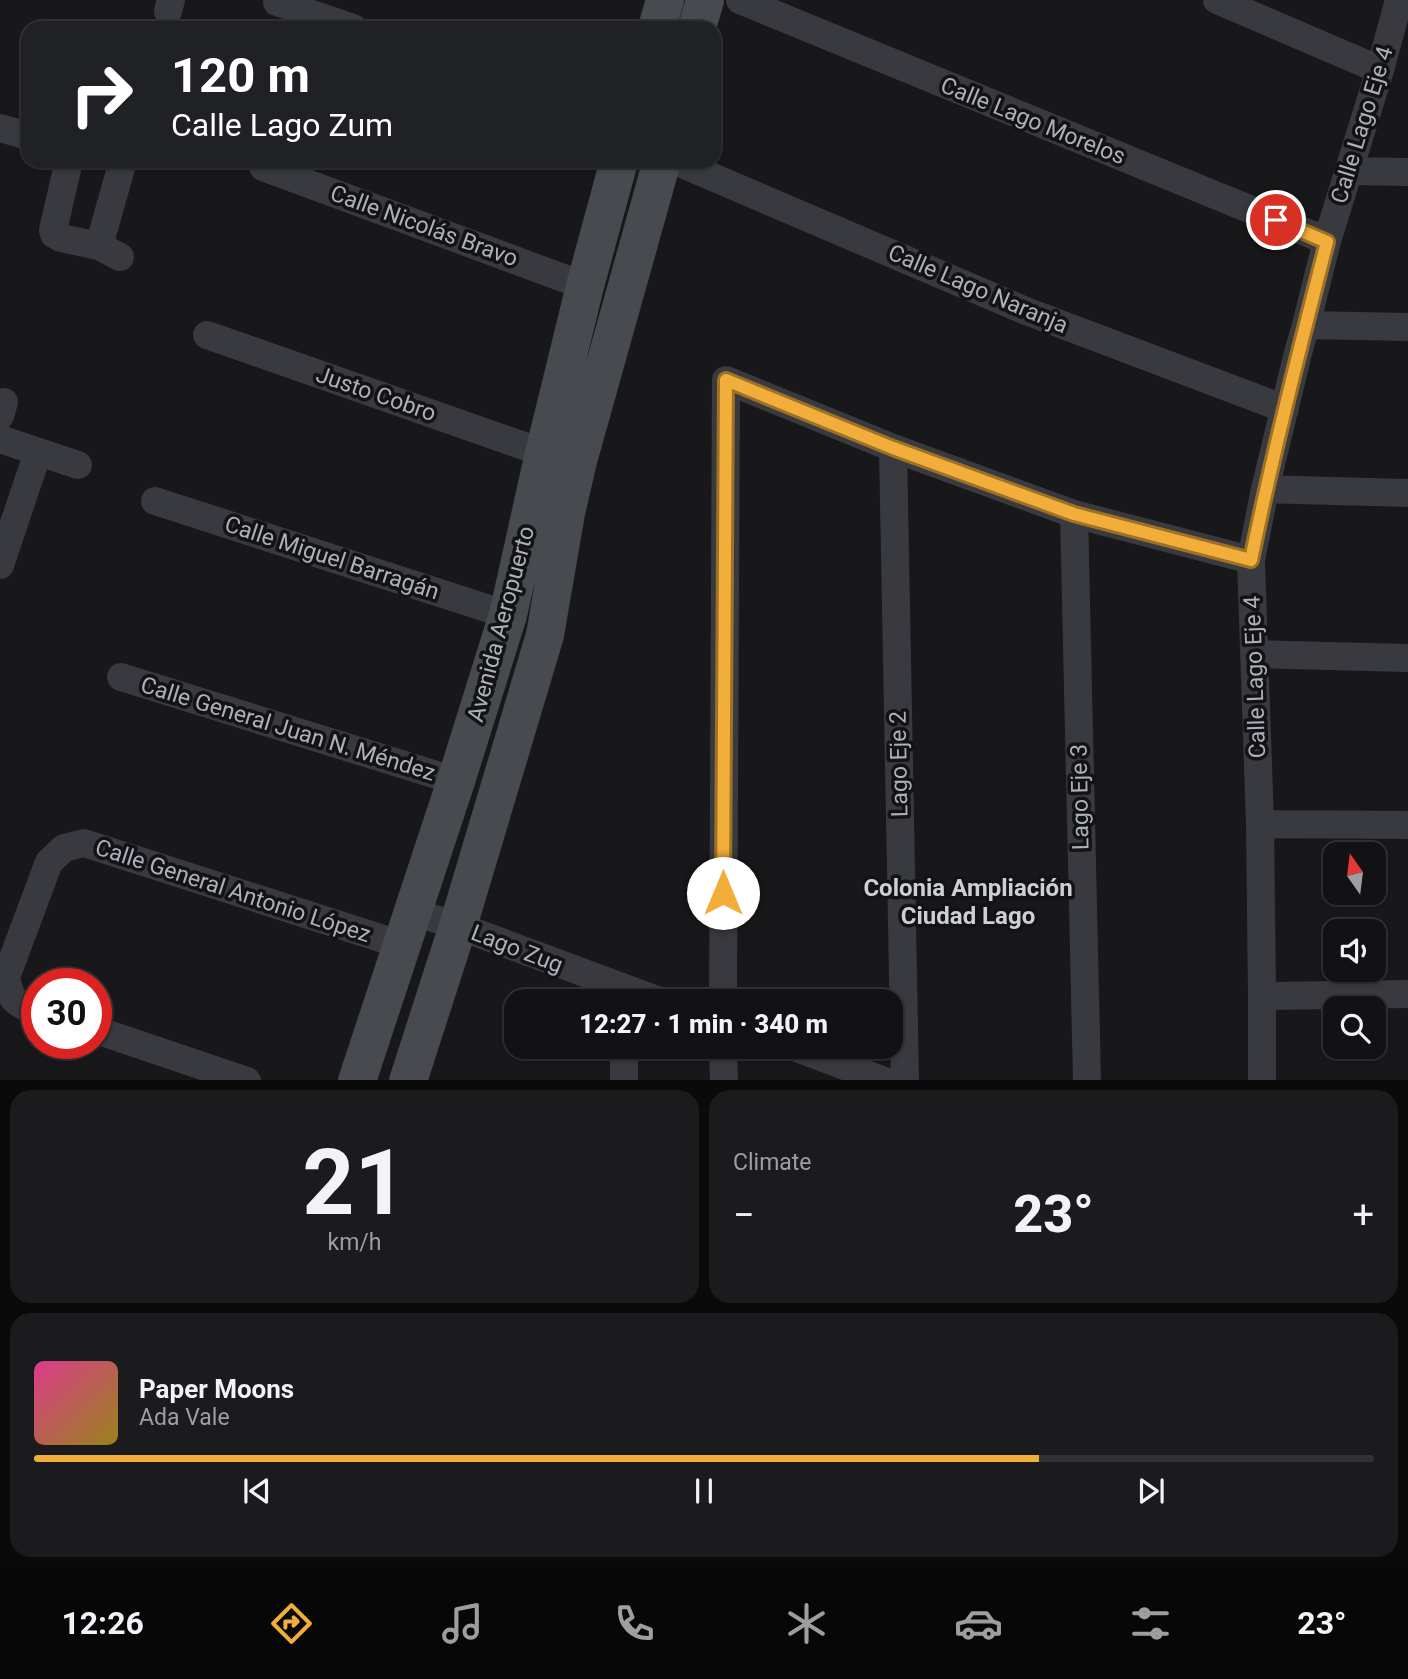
<!DOCTYPE html>
<html lang="en">
<head>
<meta charset="utf-8">
<style>
  body { margin:0; font-family:Roboto,sans-serif; background:#1b1b1d; color:#f1f3f6; height:100vh; display:flex; flex-direction:column; font-size:26px; white-space:nowrap }
  * { box-sizing:border-box; margin:0 }
  p { font-size:23px; color:#9c9ea0 }
  .icon { flex:none; width:38px; height:38px; fill:none; stroke:currentColor; stroke-width:2; stroke-linecap:round; stroke-linejoin:round }
  .map { position:relative; height:1080px; overflow:hidden }
  .sheet { display:flex; flex-direction:column; gap:10px; padding:10px; background:#0a0a0b; flex:1 }
  .sheet>* { flex:none }
  .hud { position:absolute; left:21px; top:21px; width:700px; height:147px; border-radius:21px; box-shadow:0 2px 5px #0004,0 0 0 2px #313234; background:#202124; color:#fff; overflow:hidden }
  .needle { width:46px; rotate:346deg }
  .fabs { position:absolute; left:1323px; top:842px; display:grid; gap:14px }
  .fabs a { display:grid; place-items:center; width:63px; height:63px; border-radius:14px; background:#121214; box-shadow:0 2px 5px #0004,0 0 0 2px #313234; font-size:35px }
  .speed { position:absolute; left:21px; top:968px; display:flex; gap:14px; font-size:35px; font-weight:700; text-align:center }
  .speed>* { display:grid; place-content:center; width:91px; height:91px; border-radius:50%; background:#121214; box-shadow:0 2px 5px #0004,0 0 0 2px #313234; line-height:1 }
  .speed .limit { border:10px solid #d22; background:#fff; color:#111 }
  .pin { position:absolute; display:grid; place-items:center; width:60px; height:60px; color:#fff; margin:-30px; border:4px solid #fff; border-radius:50%; box-shadow:0 2px 7px #0007 }
  .me { position:absolute; width:77px; margin:-38px; rotate:0deg; stroke-linejoin:round; filter:drop-shadow(0 0 5px #0008) }
  .turn { display:flex; align-items:center; gap:24px; height:147px; padding:0 35px; font-size:32px }
  .turn .icon { width:91px; height:91px; stroke-width:2.5 }
  .turn b { display:block; font-size:49px; line-height:60px }
  .big { font-size:52px; font-weight:800; line-height:1.1 }
  .sheet .widget { flex:1; display:flex; flex-direction:column; justify-content:center; gap:10px; min-width:0; padding:0 24px; border-radius:21px; background:#1b1b1d }
  .sheet .dial { align-items:center; gap:0 }
  .dial b { font-size:91px; line-height:1 }
  .song { display:flex; align-items:center; gap:21px }
  .cover { width:84px; height:84px; border-radius:10px; background:linear-gradient(135deg,hsl(330 70% 55%),hsl(50 70% 35%)) }
  .played { height:7px; border-radius:4px; background:linear-gradient(90deg,#f1ae3a 75%,#313234 75%) }
  .keys { display:flex; justify-content:space-around; direction:ltr }
  .heat { display:flex; justify-content:space-between; align-items:center; font-size:38px; direction:ltr }
  .sheet .tiles { flex:1; display:grid; gap:10px; grid-template-columns:1fr 1fr }
  .widget:last-child { grid-column:span 2 }
  .trip { position:absolute; left:504px; top:989px; width:399px; height:70px; border-radius:21px; background:#121214; box-shadow:0 2px 5px #0004,0 0 0 2px #313234; font-weight:800; line-height:70px; text-align:center }
  .tabs { display:flex; height:112px; justify-content:space-around; align-items:center; background:#070708; color:#9c9ea0 }
  .tabs .icon { width:49px; height:49px }
  .tabs .active { color:#f1ae3a }
  .tabs b { font-size:32px; color:#f1f3f6 }
  .map>svg:first-child { display:block }
  .lines { fill:none; stroke-linecap:round; stroke-linejoin:round }
  .street { stroke:#393a3f; stroke-width:28 }
  .secondary { stroke:#474a4f; stroke-width:38 }
  .route-casing { stroke:#9d7126; stroke-width:18 }
  .route { stroke:#f1ae3a; stroke-width:12 }
  .labels { text-anchor:middle; dominant-baseline:central; stroke-width:7; stroke-linejoin:round; paint-order:stroke }
  .street-label { font-size:23px; fill:#abb0ba; stroke:#131315 }
  .neighbourhood-label { font-size:24px; font-weight:bold; fill:#cccfd6; stroke:#131315 }
</style>
</head>
<body>
<div class="map">
<svg width="1408" height="1081" viewBox="0 0 1408 1081">
  <rect width="100%" height="100%" fill="#18181a"/>
  <g class="lines">
    <!-- street -->
    <path class="street" d="M740,0l587,241
      M1217,0l163,70
      M277,2l76,26
      M168,11l3,-11
      M0,128l28,8
      M69,161l-16,69 1,4 7,4 38,8 21,11
      M675,161l351,150 259,98
      M263,167l322,119
      M1349,171l59,1
      M99,246l24,-85
      M1306,325l102,2
      M207,335l337,118
      M0,416l4,-14
      M0,439l78,26
      M893,448l12,633
      M1265,489l143,4
      M155,501l353,114
      M1074,514l13,567
      M0,565l38,-113
      M1255,654l153,4
      M121,677l335,104
      M1260,824l148,1
      M413,912l45,14 202,75
      M1262,996l146,-2
      M723,1001l3,-621 167,68 181,66 177,46
      M37,1011c-23,-8 -26,-10 -31,-34l43,-115 15,-14 20,-5 318,102
      M96,1030l151,51
      M624,1046v35
      M723,1046l1,35
      M791,1046l94,35
      M1262,1081v-85l-2,-172 -9,-264 14,-71 33,-136 8,-28 21,-84 53,-171 19,-70"/>
    <!-- secondary -->
    <path class="secondary" d="M657,28l8,-28
      M697,28l8,-28
      M357,1081l99,-300 52,-166 36,-162 41,-167 34,-125
      M408,1081l50,-155 87,-291 21,-122 12,-52 84,-300"/>
  </g>
  <g class="lines">
    <!-- route casing -->
    <g class="route-casing">
      <path id="route" d="M723,893l3,-513 167,68 181,66 177,46c22,-107 49,-213 76,-318l-51,-22"/>
    </g>
    <!-- route -->
    <use href="#route" class="route"/>
  </g>
  <g class="labels">
    <!-- street labels -->
    <g class="street-label">
      <text transform="translate(1033 121) rotate(22)">Calle Lago Morelos</text>
      <text transform="translate(1362 125) rotate(-73)">Calle Lago Eje 4</text>
      <text transform="translate(424 226) rotate(20)">Calle Nicolás Bravo</text>
      <text transform="translate(978 289) rotate(23)">Calle Lago Naranja</text>
      <text transform="translate(376 394) rotate(19)">Justo Cobro</text>
      <text transform="translate(332 558) rotate(18)">Calle Miguel Barragán</text>
      <text transform="translate(501 624) rotate(-75)">Avenida Aeropuerto</text>
      <text transform="translate(1255 677) rotate(-92)">Calle Lago Eje 4</text>
      <text transform="translate(288 729) rotate(17)">Calle General Juan N. Méndez</text>
      <text transform="translate(899 764) rotate(-91)">Lago Eje 2</text>
      <text transform="translate(1080 797) rotate(-91)">Lago Eje 3</text>
      <text transform="translate(233 891) rotate(18)">Calle General Antonio López</text>
      <text transform="translate(517 949) rotate(21)">Lago Zug</text>
    </g>
    <!-- neighbourhood labels -->
    <g class="neighbourhood-label">
      <text x="968" y="888">Colonia Ampliación<tspan x="968" dy="28">Ciudad Lago</tspan></text>
    </g>
  </g>
</svg>
<div class="fabs">
<a><svg class="needle" viewBox="-14 -14 28 28"><path d="M0-13l5 13h-10z" fill="#e53935"/><path d="M0 13l5-13h-10z" fill="#9c9ea0"/></svg></a>
<a><svg class="icon" aria-label="sound" viewBox="0 0 24 24"><path d="M4 9h4l5-4v14l-5-4H4zM17 9q2 3 0 6"/></svg></a>
<a><svg class="icon" aria-label="search" viewBox="0 0 24 24"><circle cx="10" cy="10" r="6"/><path d="M15 15l6 6"/></svg></a>
</div>
<div class="speed"><div class="limit">30</div></div>
<div class="pin" style="left:1276px;top:220px;background:#d93025"><svg class="icon" aria-label="arrive" viewBox="0 0 24 24"><path d="M6 21V4h12l-3 4 3 4H6"/></svg></div>
<svg class="me" style="left:723px;top:893px" viewBox="-20 -20 40 40"><circle r="19" fill="#fff"/><path d="M0-13L10 11 0 6-10 11z" fill="#f1ae3a"/></svg>
<div class="trip">12:27 · 1 min · 340 m</div>
<div class="hud">
<div class="turn"><svg class="icon" aria-label="right" viewBox="0 0 24 24"><path d="M7 20v-9h11M14 6l5 5-5 5"/></svg><div><b>120 m</b>Calle Lago Zum</div></div>
</div>
</div>
<section class="sheet">
<div class="tiles">
<div class="widget dial"><b>21</b><p>km/h</p></div>
<div class="widget"><p>Climate</p>
<div class="heat"><a>−</a><b class="big">23°</b><a>+</a></div>
</div>
<div class="widget">
<div class="song"><i class="cover"></i><div><b>Paper Moons</b><p>Ada Vale</p></div></div>
<div class="played"></div>
<div class="keys"><svg class="icon" aria-label="previous" viewBox="0 0 24 24"><path d="M18 5L8 12l10 7zM5 5v14"/></svg><svg class="icon" aria-label="pause" viewBox="0 0 24 24"><path d="M8 5v14M16 5v14"/></svg><svg class="icon" aria-label="next" viewBox="0 0 24 24"><path d="M6 5l10 7-10 7zM19 5v14"/></svg></div>
</div>
</div>
</section>
<nav class="tabs">
<b>12:26</b>
<svg class="icon active" aria-label="directions" viewBox="0 0 24 24"><path d="M12 3l9 9-9 9-9-9zM9 14v-3h6M13 9l2 2-2 2"/></svg>
<svg class="icon" aria-label="music" viewBox="0 0 24 24"><path d="M9 18V5l10-2v13"/><circle cx="6" cy="18" r="3"/><circle cx="16" cy="16" r="3"/></svg>
<svg class="icon" aria-label="phone" viewBox="0 0 24 24"><path d="M5 4h4l2 5-3 2q2 4 5 5l2-3 5 2v4C11 20 4 13 5 4z"/></svg>
<svg class="icon" aria-label="climate" viewBox="0 0 24 24"><path d="M12 3v18M4 7l16 10M4 17L20 7"/></svg>
<svg class="icon" aria-label="car" viewBox="0 0 24 24"><path d="M5 17H2v-5l4-1 3-4h7l3 4 3 1v5h-3M9 17h6M6 11h13"/><circle cx="7" cy="17" r="2"/><circle cx="17" cy="17" r="2"/></svg>
<svg class="icon" aria-label="filters" viewBox="0 0 24 24"><path d="M4 7h16M4 17h16"/><circle cx="9" cy="7" r="2"/><circle cx="15" cy="17" r="2"/></svg>
<b>23°</b>
</nav>
</body>
</html>
